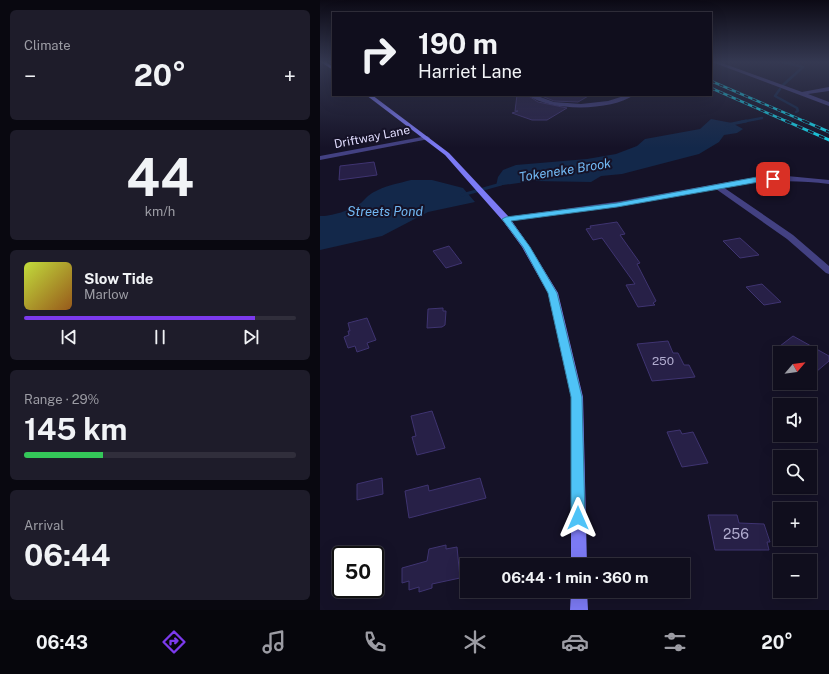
<!DOCTYPE html>
<html lang="en">
<head>
<meta charset="utf-8">
<style>
  body { margin:0; font-family:"Public Sans",sans-serif; background:#1e1c2a; color:#f1f3f6; height:100vh; display:flex; flex-direction:column; font-size:15px; white-space:nowrap }
  * { box-sizing:border-box; margin:0 }
  p { font-size:13px; color:#9c9ca4 }
  .icon { flex:none; width:22px; height:22px; fill:none; stroke:currentColor; stroke-width:2; stroke-linecap:round; stroke-linejoin:round }
  .map { position:relative; flex:1; overflow:hidden }
  .drawer { display:flex; flex-direction:column; gap:10px; padding:10px; background:#090810; width:320px }
  .drawer>* { flex:none }
  .hud { position:absolute; left:12px; top:12px; width:380px; height:84px; border-radius:0px; box-shadow:0 4px 16px #0002,0 0 0 1px #302e3b; background:#100e1d; color:#f1f3f6; overflow:hidden }
  .needle { width:26px; rotate:61deg }
  .buttons { position:absolute; left:453px; top:346px; display:grid; gap:8px }
  .buttons a { display:grid; place-items:center; width:44px; height:44px; border-radius:0px; background:#100e1d; box-shadow:0 4px 16px #0002,0 0 0 1px #302e3b; font-size:20px }
  .speed { position:absolute; left:12px; top:546px; display:flex; gap:8px; font-size:20px; font-weight:700; text-align:center }
  .speed>* { display:grid; place-content:center; width:52px; height:52px; border-radius:50%; background:#100e1d; box-shadow:0 4px 16px #0002,0 0 0 1px #302e3b; line-height:1 }
  .speed .limit { border:2px solid #111; border-radius:6px; background:#fff; color:#111 }
  .pin { position:absolute; display:grid; place-items:center; width:34px; height:34px; color:#fff; margin:-17px; border-radius:8px; box-shadow:0 2px 6px #0006 }
  .me { position:absolute; width:44px; margin:-22px; rotate:0deg; stroke-linejoin:round; filter:drop-shadow(0 0 3px #0008) }
  .turn { display:flex; align-items:center; gap:14px; height:84px; padding:0 20px; font-size:18px }
  .turn .icon { width:52px; height:52px; stroke-width:2.5 }
  .turn b { display:block; font-size:28px; line-height:34px }
  .big { font-size:30px; font-weight:700; line-height:1.1 }
  .drawer .widget { flex:1; display:flex; flex-direction:column; justify-content:center; gap:6px; min-width:0; padding:0 14px; border-radius:6px; background:#1e1c2a }
  .drawer .dial { align-items:center; gap:0 }
  .dial b { font-size:52px; line-height:1 }
  .song { display:flex; align-items:center; gap:12px }
  .cover { width:48px; height:48px; border-radius:6px; background:linear-gradient(135deg,hsl(70 70% 55%),hsl(30 70% 35%)) }
  .played { height:4px; border-radius:2px; background:linear-gradient(90deg,#7c3aed 85%,#302e3b 85%) }
  .keys { display:flex; justify-content:space-around; direction:ltr }
  .heat { display:flex; justify-content:space-between; align-items:center; font-size:22px; direction:ltr }
  .charge { height:6px; border-radius:3px; background:linear-gradient(90deg,#34c759 29%,#302e3b 0) }
  .trip { position:absolute; left:140px; top:558px; width:230px; height:40px; border-radius:0px; background:#100e1d; box-shadow:0 4px 16px #0002,0 0 0 1px #302e3b; font-weight:700; line-height:40px; text-align:center }
  .tabs { display:flex; height:64px; justify-content:space-around; align-items:center; background:#06060c; color:#9c9ca4 }
  .tabs .icon { width:28px; height:28px }
  .tabs .active { color:#7c3aed }
  .tabs b { font-size:18px; color:#f1f3f6 }
  main { display:flex; flex:1; min-height:0 }
  .map>svg:first-child { display:block }
  .water { fill:#13284a }
  .lines { fill:none; stroke-linecap:round; stroke-linejoin:round }
  .stream-far1 { stroke:#13284a; stroke-width:2.5 }
  .stream { stroke:#13284a; stroke-width:3 }
  .building { fill:#272047; stroke:#3f3471 }
  .street { fill:#434182; fill-rule:evenodd }
  .secondary { fill:#7c7af4; fill-rule:evenodd }
  .rail-far1-casing { stroke:#17d8ec; stroke-width:2.5 }
  .rail-casing { stroke:#17d8ec; stroke-width:3 }
  .rail-far1 { stroke:#151227; stroke-width:1.5; stroke-dasharray:4.5; stroke-linecap:butt }
  .rail { stroke:#151227; stroke-width:2; stroke-dasharray:6; stroke-linecap:butt }
  .route { fill:#4fc3f7; stroke:#337fa1 }
  .labels { text-anchor:middle; dominant-baseline:central; stroke-width:4; stroke-linejoin:round; paint-order:stroke }
  .far-street-label { font-size:12px; fill:#dfdbfc; stroke:#151227 }
  .number-label { font-size:12px; fill:#b1accf }
  .far-water-label { font-size:13px; font-style:italic; fill:#72b8f3; stroke:#151227 }
  .near-number-label { font-size:14px; fill:#b1accf }
</style>
</head>
<body>
<main>
<section class="drawer">
<div class="widget"><p>Climate</p>
<div class="heat"><a>−</a><b class="big">20°</b><a>+</a></div>
</div>
<div class="widget dial"><b>44</b><p>km/h</p></div>
<div class="widget">
<div class="song"><i class="cover"></i><div><b>Slow Tide</b><p>Marlow</p></div></div>
<div class="played"></div>
<div class="keys"><svg class="icon" aria-label="previous" viewBox="0 0 24 24"><path d="M18 5L8 12l10 7zM5 5v14"/></svg><svg class="icon" aria-label="pause" viewBox="0 0 24 24"><path d="M8 5v14M16 5v14"/></svg><svg class="icon" aria-label="next" viewBox="0 0 24 24"><path d="M6 5l10 7-10 7zM19 5v14"/></svg></div>
</div>
<div class="widget"><p>Range · 29%</p><b class="big">145 km</b><div class="charge"></div></div>
<div class="widget"><p>Arrival</p><b class="big">06:44</b></div>
</section>
<div class="map">
<svg width="509" height="610" viewBox="0 0 509 610">
  <rect width="100%" height="100%" fill="#151227"/>
  <!-- water -->
  <path class="water" d="M391,119l21,4 11,6 -6,4 -13,2 -5,7 -20,12 -77,20 -21,2 -10,6 -58,-1 -37,5 2,-9 5,-7 13,-5 71,-6 29,-5 21,-8 8,-7 55,-10z
    M91,180h21l31,8 12,14 -47,10 -46,24 -62,14v-34c10,1 36,-7 43,-15 5,-5 8,-8 15,-11 10,-5 22,-7 33,-10z"/>
  <g class="lines">
    <!-- stream-far1 -->
    <path class="stream-far1" d="M463,62l20,5 -20,18
      M460,89l-5,7 22,12 1,3 -2,1
      M421,122l21,-4"/>
    <!-- stream -->
    <path class="stream" d="M407,125l19,-4
      M142,195l39,-11"/>
  </g>
  <!-- building -->
  <path class="building" d="M197,95h10l11,7 29,6 -20,12h-15l-20,-7 6,-2h-3z
    M219,95h51l-12,7 -24,-1z
    M54,162l3,13 -38,5 1,-14z
    M297,222l8,12 -5,1 20,28 -3,1 19,37 -3,2 2,2 -17,2 -12,-22 9,-1 -33,-46 -9,2 -7,-11 5,-1 -1,-2z
    M420,238l19,17 -19,3 -17,-17z
    M129,246l13,17 -16,5 -13,-17z
    M442,284l19,18 -17,3 -18,-18z
    M123,308v3h3l-1,14 -3,2 -15,1 1,-19z
    M47,318l9,22 -9,3 2,5 -12,4 -2,-6 -7,2 -4,-11 5,-2 -1,-4h2l-2,-8z
    M473,336l36,20v5l-19,16v-24h-17l-13,-7z
    M348,341l5,12h5l6,12h5l6,12 -43,4 -15,-37z
    M112,411l13,37 -28,7 -5,-18 4,-1 -5,-20z
    M360,430l2,4 11,-2 15,31 -26,4 -15,-35z
    M62,478l1,16 -26,6v-16z
    M160,478l6,20 -77,20 -4,-27 23,-6 1,6z
    M388,515h29l2,8 25,1 6,18h-3l2,8h-54z
    M126,545v4l11,-2 3,31 -28,6v4l-13,4v-5l-10,3v-9l-7,2v-15l25,-7 2,-12z"/>
  <g class="lines">
    <!-- street -->
    <path class="street" d="M392,62h7l83,30 27,-5v4l-21,3 21,8v4z
      M208,95h7l19,7 27,2 27,-3 19,-6h7c-22,16 -84,17 -106,0z
      M107,136l3,2 -1,1 -109,21v-4z
      M467,176l42,4v4c-36,-5 -70,-3 -106,3l70,48 36,31v8l-3,-1 -39,-34 -71,-50 -94,17 -116,15 -4,-2 4,-2 116,-16 122,-22z"/>
    <!-- secondary -->
    <path class="secondary" d="M1,62h5l7,5v3z
      M46,95h6l77,58 60,64 21,30 28,46 25,104 4,168h-16v-168l-23,-104 -26,-46 -19,-26 -58,-66z
      M251,591h16l1,19h-18z"/>
    <!-- rail-far1 casing -->
    <g class="rail-far1-casing">
      <path id="rail-far1" d="M391,81l95,41
        M391,88l77,34"/>
    </g>
    <!-- rail casing -->
    <g class="rail-casing">
      <path id="rail" d="M466,121l43,19
        M484,121l25,11"/>
    </g>
    <!-- rail-far1 -->
    <use href="#rail-far1" class="rail-far1"/>
    <!-- rail -->
    <use href="#rail" class="rail"/>
  </g>
  <!-- sky -->
  <linearGradient id="sky" x2="0" y2="1"><stop stop-color="#0c0a15"/><stop offset="0.42" stop-color="#353952"/><stop offset="1" stop-color="#353952" stop-opacity="0"/></linearGradient>
  <rect width="509" height="148" fill="url(#sky)"/>
  <!-- route -->
  <path class="route" d="M437,177h16l3,2 -159,28 -106,14 19,26 27,46 25,104 3,121 -2,4 -5,2 -5,-2 -2,-4v-121l-23,-104 -25,-46 -21,-28 4,-2 111,-14z"/>
  <g class="labels">
    <!-- far-street labels -->
    <g class="far-street-label">
      <text transform="translate(52 137) rotate(-11)">Driftway Lane</text>
    </g>
    <!-- number labels -->
    <g class="number-label">
      <text x="343" y="361">250</text>
    </g>
    <!-- far-water labels -->
    <g class="far-water-label">
      <text transform="translate(245 170) rotate(-9)">Tokeneke Brook</text>
      <text x="65" y="211">Streets Pond</text>
    </g>
    <!-- near-number labels -->
    <g class="near-number-label">
      <text x="416" y="534">256</text>
    </g>
  </g>
</svg>
<div class="buttons">
<a><svg class="needle" viewBox="-14 -14 28 28"><path d="M0-13l5 13h-10z" fill="#e53935"/><path d="M0 13l5-13h-10z" fill="#9c9ca4"/></svg></a>
<a><svg class="icon" aria-label="sound" viewBox="0 0 24 24"><path d="M4 9h4l5-4v14l-5-4H4zM17 9q2 3 0 6"/></svg></a>
<a><svg class="icon" aria-label="search" viewBox="0 0 24 24"><circle cx="10" cy="10" r="6"/><path d="M15 15l6 6"/></svg></a>
<a>+</a>
<a>−</a>
</div>
<div class="speed"><div class="limit">50</div></div>
<div class="pin" style="left:453px;top:179px;background:#d93025"><svg class="icon" aria-label="arrive" viewBox="0 0 24 24"><path d="M6 21V4h12l-3 4 3 4H6"/></svg></div>
<svg class="me" style="left:258px;top:518px" viewBox="-20 -20 40 40"><path d="M0-17L14 15 0 8-14 15z" fill="#4fc3f7" stroke="#fff" stroke-width="4"/></svg>
<div class="trip">06:44 · 1 min · 360 m</div>
<div class="hud">
<div class="turn"><svg class="icon" aria-label="right" viewBox="0 0 24 24"><path d="M7 20v-9h11M14 6l5 5-5 5"/></svg><div><b>190 m</b>Harriet Lane</div></div>
</div>
</div>
</main>
<nav class="tabs">
<b>06:43</b>
<svg class="icon active" aria-label="directions" viewBox="0 0 24 24"><path d="M12 3l9 9-9 9-9-9zM9 14v-3h6M13 9l2 2-2 2"/></svg>
<svg class="icon" aria-label="music" viewBox="0 0 24 24"><path d="M9 18V5l10-2v13"/><circle cx="6" cy="18" r="3"/><circle cx="16" cy="16" r="3"/></svg>
<svg class="icon" aria-label="phone" viewBox="0 0 24 24"><path d="M5 4h4l2 5-3 2q2 4 5 5l2-3 5 2v4C11 20 4 13 5 4z"/></svg>
<svg class="icon" aria-label="climate" viewBox="0 0 24 24"><path d="M12 3v18M4 7l16 10M4 17L20 7"/></svg>
<svg class="icon" aria-label="car" viewBox="0 0 24 24"><path d="M5 17H2v-5l4-1 3-4h7l3 4 3 1v5h-3M9 17h6M6 11h13"/><circle cx="7" cy="17" r="2"/><circle cx="17" cy="17" r="2"/></svg>
<svg class="icon" aria-label="filters" viewBox="0 0 24 24"><path d="M4 7h16M4 17h16"/><circle cx="9" cy="7" r="2"/><circle cx="15" cy="17" r="2"/></svg>
<b>20°</b>
</nav>
</body>
</html>
